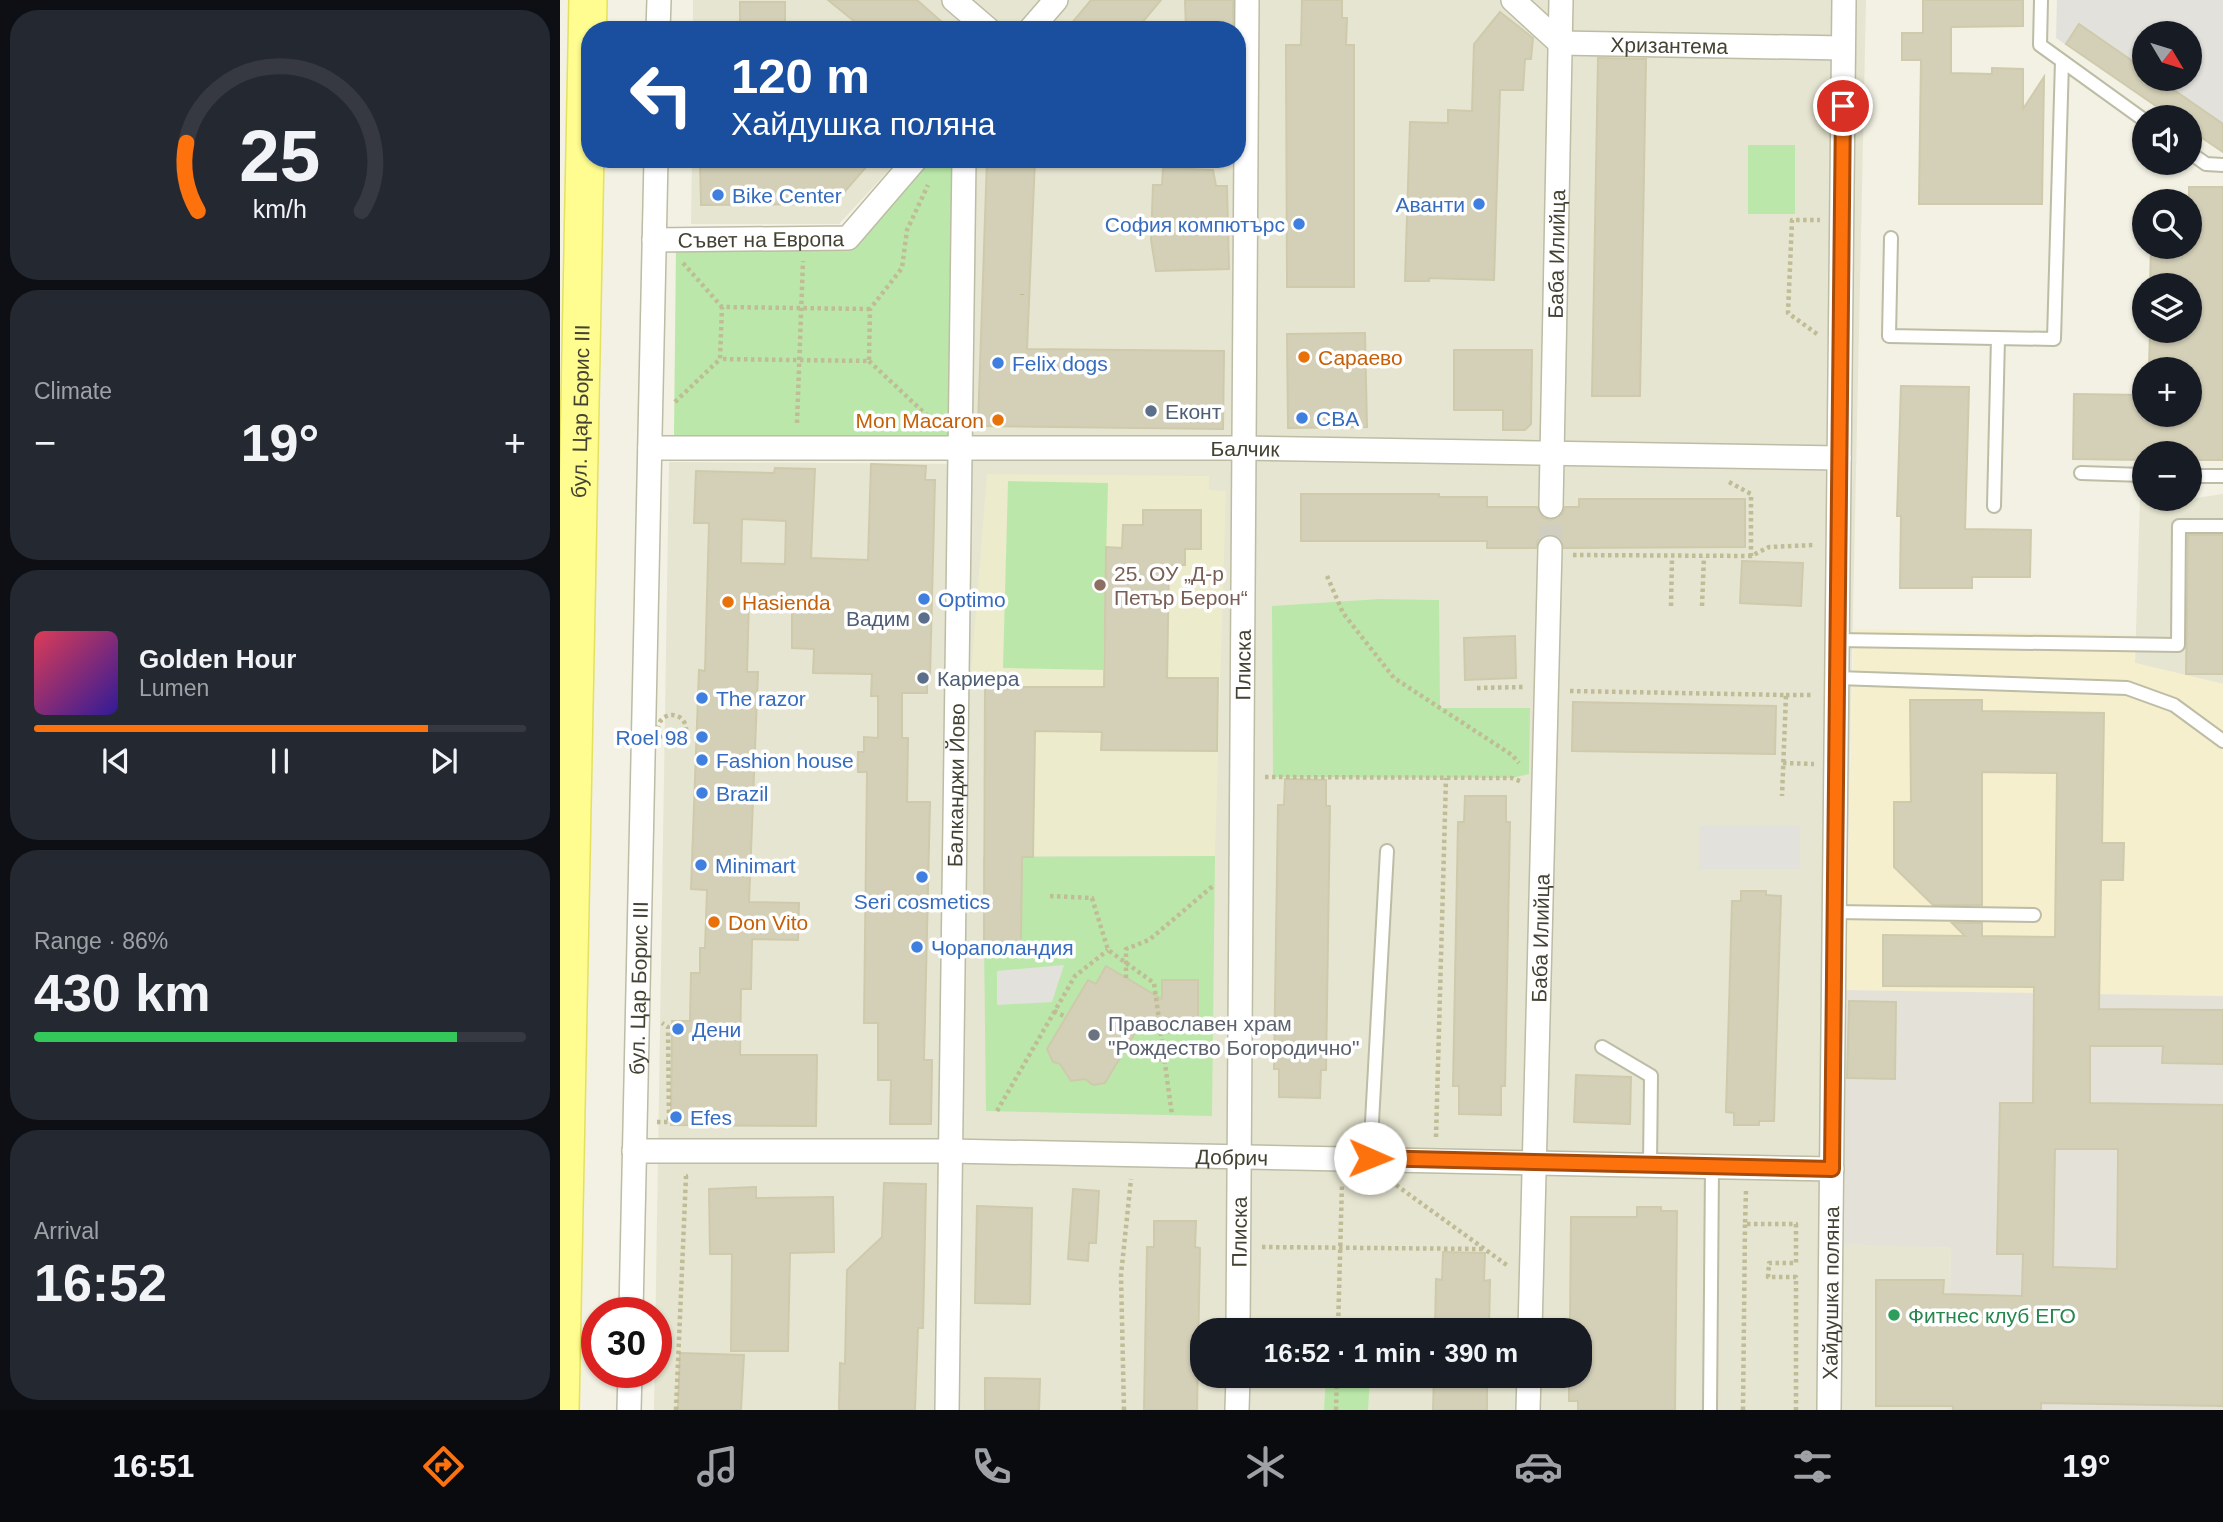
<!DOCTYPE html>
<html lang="en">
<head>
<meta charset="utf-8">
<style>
  body { margin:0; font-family:Helvetica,sans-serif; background:#242831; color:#f1f3f6; height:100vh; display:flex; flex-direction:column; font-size:26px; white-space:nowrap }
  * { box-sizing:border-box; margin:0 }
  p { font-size:23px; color:#9ea1a6 }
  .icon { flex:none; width:38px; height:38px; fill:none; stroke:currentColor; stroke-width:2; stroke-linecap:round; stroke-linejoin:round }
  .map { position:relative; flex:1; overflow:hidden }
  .sheet { display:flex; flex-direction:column; gap:10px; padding:10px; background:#0d0f14; width:560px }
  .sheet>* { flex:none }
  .guide { position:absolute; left:21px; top:21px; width:665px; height:147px; border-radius:28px; box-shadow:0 2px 5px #0004; background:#1a4fa0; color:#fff; overflow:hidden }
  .needle { width:46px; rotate:128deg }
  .fabs { position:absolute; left:1572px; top:21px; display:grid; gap:14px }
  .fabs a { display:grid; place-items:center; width:70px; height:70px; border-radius:50%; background:#171b24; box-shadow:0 2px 5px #0004; font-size:35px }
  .speed { position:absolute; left:21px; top:1297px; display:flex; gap:14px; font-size:35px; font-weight:700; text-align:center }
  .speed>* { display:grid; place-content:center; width:91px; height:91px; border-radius:50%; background:#171b24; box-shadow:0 2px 5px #0004; line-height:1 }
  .speed .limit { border:10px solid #d22; background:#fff; color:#111 }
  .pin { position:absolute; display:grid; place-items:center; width:60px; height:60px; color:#fff; margin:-30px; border:4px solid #fff; border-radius:50%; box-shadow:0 2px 7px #0007 }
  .me { position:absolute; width:77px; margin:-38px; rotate:91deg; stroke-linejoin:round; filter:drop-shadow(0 0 5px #0008) }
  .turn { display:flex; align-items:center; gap:24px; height:147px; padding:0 35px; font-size:32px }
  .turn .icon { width:91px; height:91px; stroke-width:2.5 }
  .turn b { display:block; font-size:49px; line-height:60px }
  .big { font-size:52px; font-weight:600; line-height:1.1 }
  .sheet .card { flex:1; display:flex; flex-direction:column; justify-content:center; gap:10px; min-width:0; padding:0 24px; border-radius:28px; background:#242831 }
  .sheet .dial { align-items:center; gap:0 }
  .dial svg { height:182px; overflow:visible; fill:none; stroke:#363941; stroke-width:7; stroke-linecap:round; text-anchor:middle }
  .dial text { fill:#f1f3f6; stroke:none }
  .song { display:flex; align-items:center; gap:21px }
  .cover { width:84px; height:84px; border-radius:10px; background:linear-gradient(135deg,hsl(350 70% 55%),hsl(250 70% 35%)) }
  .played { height:7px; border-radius:4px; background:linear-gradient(90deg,#fe720e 80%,#363941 80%) }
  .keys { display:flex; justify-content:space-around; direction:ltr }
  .heat { display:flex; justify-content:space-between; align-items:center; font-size:38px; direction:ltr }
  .charge { height:10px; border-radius:5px; background:linear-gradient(90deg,#34c759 86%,#363941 0) }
  .trip { position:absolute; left:630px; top:1318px; width:402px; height:70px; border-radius:28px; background:#171b24; box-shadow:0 2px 5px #0004; font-weight:600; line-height:70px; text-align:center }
  .menu { display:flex; height:112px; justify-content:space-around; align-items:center; background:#090b0e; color:#9ea1a6 }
  .menu .icon { width:49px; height:49px }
  .menu .active { color:#fe720e }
  .menu b { font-size:32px; color:#f1f3f6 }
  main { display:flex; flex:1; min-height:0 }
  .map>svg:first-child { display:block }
  .residential { fill:#e6e5d1; fill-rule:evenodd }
  .commercial { fill:#f5efcd }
  .industrial { fill:#e4e2d8 }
  .education { fill:#ecebcc }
  .green { fill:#bbe8aa }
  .parking { fill:#e2e1dc; fill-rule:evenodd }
  .building { fill:#d4d0b8; stroke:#cecaab; stroke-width:2; fill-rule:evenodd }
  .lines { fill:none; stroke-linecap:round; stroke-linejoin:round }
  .street-tunnel { stroke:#cfcec0; stroke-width:23; stroke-dasharray:23 11; stroke-linecap:butt }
  .lane-casing { stroke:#bdbca5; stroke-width:16 }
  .street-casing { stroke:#bdbca5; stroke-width:26 }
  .primary-casing { stroke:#e5e15d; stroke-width:40 }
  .path { stroke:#bfbc96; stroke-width:4.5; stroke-dasharray:3.5 3.5; stroke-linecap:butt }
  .lane { stroke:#fff; stroke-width:12 }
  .street { stroke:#fff; stroke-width:23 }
  .primary { stroke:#fffd8f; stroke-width:37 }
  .route-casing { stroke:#a54a09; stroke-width:18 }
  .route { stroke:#fe720e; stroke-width:12 }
  .shop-dot { fill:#3f7fe0; stroke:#fff; stroke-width:2.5 }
  .food-dot { fill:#e8710a; stroke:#fff; stroke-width:2.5 }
  .service-dot { fill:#5c6f8a; stroke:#fff; stroke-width:2.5 }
  .education-dot { fill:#8d6e63; stroke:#fff; stroke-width:2.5 }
  .worship-dot { fill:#6b7280; stroke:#fff; stroke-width:2.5 }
  .leisure-dot { fill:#2e9e5b; stroke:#fff; stroke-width:2.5 }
  .labels { text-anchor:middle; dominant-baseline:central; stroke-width:7; stroke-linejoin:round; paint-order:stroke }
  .street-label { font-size:21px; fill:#444233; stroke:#fff }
  .shop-label { font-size:21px; fill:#366cbe; stroke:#fff; text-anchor:start }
  .food-label { font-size:21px; fill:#c56008; stroke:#fff; text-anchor:start }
  .service-label { font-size:21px; fill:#4e5e75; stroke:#fff; text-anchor:start }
  .education-label { font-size:21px; fill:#785e54; stroke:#fff; text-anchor:start }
  .worship-label { font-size:21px; fill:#5b616d; stroke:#fff; text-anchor:start }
  .leisure-label { font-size:21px; fill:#27864d; stroke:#fff; text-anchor:start }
</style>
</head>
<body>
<main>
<section class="sheet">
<div class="card dial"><svg viewBox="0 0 100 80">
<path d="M14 69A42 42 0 1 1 86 69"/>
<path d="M14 69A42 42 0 0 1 9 39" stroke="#fe720e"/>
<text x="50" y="56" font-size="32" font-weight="700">25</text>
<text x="50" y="72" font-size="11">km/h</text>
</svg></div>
<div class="card"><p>Climate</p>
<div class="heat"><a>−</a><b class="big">19°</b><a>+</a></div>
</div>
<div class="card">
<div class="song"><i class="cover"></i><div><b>Golden Hour</b><p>Lumen</p></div></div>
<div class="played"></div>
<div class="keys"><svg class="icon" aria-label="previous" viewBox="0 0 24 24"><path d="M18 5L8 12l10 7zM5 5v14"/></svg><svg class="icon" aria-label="pause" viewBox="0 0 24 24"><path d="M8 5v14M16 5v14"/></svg><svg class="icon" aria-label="next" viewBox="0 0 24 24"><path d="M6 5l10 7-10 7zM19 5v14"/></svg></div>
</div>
<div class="card"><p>Range · 86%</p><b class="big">430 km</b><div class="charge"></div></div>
<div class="card"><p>Arrival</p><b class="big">16:52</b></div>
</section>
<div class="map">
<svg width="1663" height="1410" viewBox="0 0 1663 1410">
  <rect width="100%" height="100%" fill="#f2f1e3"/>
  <!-- residential -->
  <path class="residential" d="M133,0h1173l-21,990 -1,253 107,5 -4,162h-1293l15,-948 299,2 1,-305h268v-129h-544zM642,1330h378v46h-378z
    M132,159h207l-60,65h-148z
    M1663,494v190l-88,-21 5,-164h49z"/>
  <!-- commercial -->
  <path class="commercial" d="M1294,629l280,6 1,28 88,21v312l-378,-6z"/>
  <!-- industrial -->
  <path class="industrial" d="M1285,990l378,6v414h-276l4,-162 -107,-4z"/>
  <!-- education -->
  <path class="education" d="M427,474l222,2v14l17,1 -11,365h-232l2,-169h-15z"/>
  <!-- green -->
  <path class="green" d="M1188,145h47v69h-47z
    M371,159h21l-2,277 -276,-1 2,-189 177,1z
    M448,481l100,2 -5,187 -100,-2z
    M820,599l59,1 1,108h90l-1,66 -17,4 -239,-1 -1,-171z
    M655,856l-3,260 -226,-5 -3,-254z
    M766,1376h44l-2,34h-44z"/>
  <!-- parking -->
  <path class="parking" d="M1497,0h166v139l-6,9 -28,-19v-12h-17l-116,-79zM1584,33h45v46h-45z
    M1140,826h100v43h-101z
    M504,965l-12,37 -55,3v-34z"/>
  <!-- building -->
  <path class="building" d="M268,0h89l34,30h-86z
    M531,0h70l-25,30h-70z
    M625,0h48v30h-47z
    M742,0h40v18h5l-1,27h8v242h-67l-1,-242h15z
    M1363,0h100v26l-72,1v46l41,1v-6l31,1v40l21,-32 -2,127h-123l2,-144h-19v-27h21z
    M180,2h45v28h-45z
    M940,12l33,26 -2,21h-6l-2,31h-23l-6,190 -65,-2v3h-24l5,-159 38,1v-13l24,1 2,-67z
    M1519,24l65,45v10h14l65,45v28l-34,-23v-12h-17l-106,-73z
    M1038,58l48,1 -6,337h-48z
    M140,159h173l-39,45 -133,1z
    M427,159h48l-8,190 197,2 -1,78 -245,-3z
    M603,168l50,2 3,16h11l2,83 -73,2 -5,-31 2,-55h9z
    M1629,187h34v273h-34v-7h-45v7l-71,-1 1,-65 70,1v20h45v-46h-40l1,-38h39v-46h-39l1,-38h38z
    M805,333l2,94 -79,1 -1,-94z
    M894,350h78l-1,74 -6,6h-22v-20h-49z
    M1341,386l68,1 -4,142 66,1 -1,47h-58v11h-72l1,-72h-4z
    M311,464l55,2 -1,14h10l-5,197h-3v16h-25v45h6l-1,64h23l-6,258h8l-1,64h-41l1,-44h-13v-57h-14l3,-251h-9v-20h6v-15l14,1v-42h-7l1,-22 -59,-1 1,-24 -22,-1v-47l-43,-2 -2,73h11l-9,230 50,1 -1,37 -46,-1 -1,50h-10l-1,66h77l-1,71 -145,-1 1,-104h18l1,-48h9v-25h5l2,-58 -16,-1 8,-219 6,1 4,-148h-15l2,-52 78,2 1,-5 40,1 -4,89 57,2zM182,519l44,2 -1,43 -44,-1z
    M741,494h138v3h48v10h50l6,11 8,2 12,-6 2,-7h14v-8h166v48l-181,1 -6,-12 -8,-2 -12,6 -2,8h-49v-7h-186z
    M583,510h58v39h-16v16h-16l-2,113h51l-1,73 -116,-1 1,-18 -67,-1 -2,126h-11l-1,86 -37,-1 1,-255h119l2,-140 16,1 1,-23h20z
    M1628,535h35v139h-37z
    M1182,561l61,2 -2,43 -61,-3z
    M955,636l1,42 -51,2 -1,-42z
    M1350,700h72v11l122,2 -2,130h22l-1,37h-22l-2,129 124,1v54l-61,-1 1,-17h-73v57l133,2v301l-182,-3v7h-88v-4h-77v-126h68l-1,14 79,2 1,-42h-26l3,-151h33l1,-116 -151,-1v-51l82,1 -13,-13h30v13l73,1 2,-164 -75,-1v133h-49l-39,-38v-65h17zM1495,1149h63l-1,120 -64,-2z
    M1013,702l203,4 -1,48 -203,-3z
    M725,779l41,1v26h4l-4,264h-5l-1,28 -41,-1v-28h-5l4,-264h6z
    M905,796h41v26h4l-5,264h-4v29l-42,-1v-28h-6l5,-264h6z
    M1181,891h25v4l15,1 -7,225h-15v4h-25v-12l-8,-1 6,-211h9z
    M546,966l56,33v-19h36v40l-56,1 -37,62 -12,2 -8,-6 -14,2 -11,-17 -7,-2 -6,-13 41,-69 8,4z
    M1289,1001l47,1 -1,77 -48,-1z
    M1016,1075l55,2 -1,47 -56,-2z
    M324,1183l42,1 -3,144h-5l-3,82h-76l1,-47 5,1 2,-94 35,-33z
    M196,1187v11l77,-1 1,55 -44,1 -2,98h-57l1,-97h-22l-1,-65z
    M513,1189l26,2 -3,52h-7l-1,18 -20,-2z
    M417,1206l55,2 -2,96 -55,-1z
    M1077,1207h24v4h16l-2,199h-97v-9h-9v-25h11v-46h-10l1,-113h66z
    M594,1221h42l-1,26 5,1 -3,162h-53l3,-163h7z
    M883,1252l42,1 -1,28 6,-1 -1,50h-54l1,-51 6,1z
    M120,1353l64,2 -3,55h-63z
    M874,1376h53v34h-54z
    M425,1378l55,1 -1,31h-54z"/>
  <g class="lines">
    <!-- street-tunnel -->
    <path class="street-tunnel" d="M990,548l1,-42"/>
    <!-- lane casing -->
    <g class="lane-casing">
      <path id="lane" d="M1481,0l-1,45 104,75
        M1629,152l17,12 17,1
        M1331,238l-2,98 165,3 8,-278
        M1521,473l63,2
        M1629,476h34
        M1434,506l4,-168
        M1277,640l341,5 1,-119h44
        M1277,678l290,10 47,17 49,36
        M1275,912l199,3
        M1042,1047l49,29 -1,89
        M810,1158l17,-307
        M1150,1410l2,-244"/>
    </g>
    <!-- street casing -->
    <g class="street-casing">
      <g id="street">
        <path d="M394,0l35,30"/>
        <path id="s1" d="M953,0l47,43 283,5"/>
        <path d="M98,30l1,-30"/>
        <path d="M470,30l26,-30"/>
        <path id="s2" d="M94,240l194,-2 68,-79"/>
        <path id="s3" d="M90,448h594l595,10"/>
        <path id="s4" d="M991,506l10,-506"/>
        <path id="s5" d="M74,1151h316l882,18"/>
        <path id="s6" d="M71,1312l25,-1153"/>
        <path id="s7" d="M678,1330l9,-1330"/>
        <path id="s8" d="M970,1330l20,-782"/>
        <path d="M69,1410l1,-38"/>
        <path id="s9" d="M387,1410l17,-1251"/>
        <path d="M677,1410l1,-34"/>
        <path d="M968,1410l1,-34"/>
        <path id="s10" d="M1269,1410l15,-1410"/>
      </g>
    </g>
    <!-- primary casing -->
    <g class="primary-casing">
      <g id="primary">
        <path id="s11" d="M0,1410l28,-1410"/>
      </g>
    </g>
    <!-- path -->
    <path class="path" d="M123,263l39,44
      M462,295v-1
      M310,309l-148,-2 -2,52 149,2 1,-52 32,-41 5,-38 21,-45
      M1257,334l-29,-21 4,-93h28
      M309,361l66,62
      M115,402l45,-43
      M237,423l6,-162
      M1169,482l22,12v62
      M1013,555l178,1 18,-9 45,-2
      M767,576l16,37 51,65 118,77 7,8
      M1111,606l1,-49
      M1142,606l2,-49
      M917,688l46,-1
      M1010,691l216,4 -4,101
      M1226,695h28
      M98 729a14 14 0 1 1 28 0a14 14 0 1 1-28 0Z
      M1223,763l31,1
      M705,777l247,1 10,4
      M490,896l42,2 16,52 46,33 18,132
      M566,978v-29l23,-9 65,-55
      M494,1011l12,6
      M601,1032l30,-3v-9
      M571,1054l33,6
      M437,1111l78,-135 33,-26
      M97,1122h12l-1,-95 -6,-4
      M876,1137l10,-359
      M836,1185l112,81
      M1186,1191l-1,33h51v39h-27l-1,14h28v133
      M702,1247l223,2
      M778,1330l4,-147
      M116,1410l10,-234 -3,-1
      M564,1410l-3,-135 10,-96
      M776,1410l1,-34
      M1183,1410l2,-186"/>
    <!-- lane -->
    <use href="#lane" class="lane"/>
    <!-- street -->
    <use href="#street" class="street"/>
    <!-- primary -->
    <use href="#primary" class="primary"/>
  </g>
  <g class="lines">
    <!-- route casing -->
    <g class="route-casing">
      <path id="route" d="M810,1158l462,11 11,-1063"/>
    </g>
    <!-- route -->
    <use href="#route" class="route"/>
  </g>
  <!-- markers -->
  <g class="shop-dot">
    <circle cx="158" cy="195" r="7"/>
    <circle cx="919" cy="204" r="7"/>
    <circle cx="739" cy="224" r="7"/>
    <circle cx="438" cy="363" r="7"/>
    <circle cx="742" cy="418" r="7"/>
    <circle cx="364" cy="599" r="7"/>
    <circle cx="142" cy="698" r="7"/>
    <circle cx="142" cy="737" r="7"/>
    <circle cx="142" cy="760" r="7"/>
    <circle cx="142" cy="793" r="7"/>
    <circle cx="141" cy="865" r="7"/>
    <circle cx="362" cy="877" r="7"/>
    <circle cx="357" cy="947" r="7"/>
    <circle cx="118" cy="1029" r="7"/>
    <circle cx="116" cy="1117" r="7"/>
  </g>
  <g class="food-dot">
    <circle cx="744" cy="357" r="7"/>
    <circle cx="438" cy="420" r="7"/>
    <circle cx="168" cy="602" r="7"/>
    <circle cx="154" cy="922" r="7"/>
  </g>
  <g class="service-dot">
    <circle cx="591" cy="411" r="7"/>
    <circle cx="364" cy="618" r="7"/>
    <circle cx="363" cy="678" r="7"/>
  </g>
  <circle class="education-dot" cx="540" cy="585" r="7"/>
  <circle class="worship-dot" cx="534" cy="1035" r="7"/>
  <circle class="leisure-dot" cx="1334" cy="1315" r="7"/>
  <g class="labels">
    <!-- street labels -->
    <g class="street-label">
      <text stroke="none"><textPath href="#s1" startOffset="173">Хризантема</textPath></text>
      <text stroke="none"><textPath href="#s2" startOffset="107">Съвет на Европа</textPath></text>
      <text stroke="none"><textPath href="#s4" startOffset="252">Баба Илийца</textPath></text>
      <text stroke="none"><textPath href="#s11" startOffset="999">бул. Цар Борис III</textPath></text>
      <text stroke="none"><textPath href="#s3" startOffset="595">Балчик</textPath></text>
      <text stroke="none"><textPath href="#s7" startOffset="665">Плиска</textPath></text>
      <text stroke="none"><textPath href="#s9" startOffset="625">Балканджи Йово</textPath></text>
      <text stroke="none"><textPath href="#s8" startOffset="392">Баба Илийца</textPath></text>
      <text stroke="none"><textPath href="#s6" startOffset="324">бул. Цар Борис III</textPath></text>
      <text stroke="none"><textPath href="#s5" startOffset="598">Добрич</textPath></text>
      <text stroke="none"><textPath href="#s7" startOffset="98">Плиска</textPath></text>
      <text stroke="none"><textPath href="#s10" startOffset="117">Хайдушка поляна</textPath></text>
    </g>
    <!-- shop labels -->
    <g class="shop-label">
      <text x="172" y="195">Bike Center</text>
      <text x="905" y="204" text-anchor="end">Аванти</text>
      <text x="725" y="224" text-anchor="end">София компютърс</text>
      <text x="452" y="363">Felix dogs</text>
      <text x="756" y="418">CBA</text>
      <text x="378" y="599">Optimo</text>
      <text x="156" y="698">The razor</text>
      <text x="128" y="737" text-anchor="end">Roel 98</text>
      <text x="156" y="760">Fashion house</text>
      <text x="156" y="793">Brazil</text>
      <text x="155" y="865">Minimart</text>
      <text x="362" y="901" text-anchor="middle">Seri cosmetics</text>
      <text x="371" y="947">Чораполандия</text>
      <text x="132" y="1029">Дени</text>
      <text x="130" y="1117">Efes</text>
    </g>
    <!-- food labels -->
    <g class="food-label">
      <text x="758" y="357">Сараево</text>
      <text x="424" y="420" text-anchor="end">Mon Macaron</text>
      <text x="182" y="602">Hasienda</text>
      <text x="168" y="922">Don Vito</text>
    </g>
    <!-- service labels -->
    <g class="service-label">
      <text x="605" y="411">Еконт</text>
      <text x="350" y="618" text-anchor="end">Вадим</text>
      <text x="377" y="678">Кариера</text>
    </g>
    <!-- education labels -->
    <g class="education-label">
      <text x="554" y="573">25. ОУ „Д-р<tspan x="554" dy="24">Петър Берон“</tspan></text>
    </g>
    <!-- worship labels -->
    <g class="worship-label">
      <text x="548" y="1023">Православен храм<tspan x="548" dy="24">"Рождество Богородично"</tspan></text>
    </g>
    <!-- leisure labels -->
    <g class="leisure-label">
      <text x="1348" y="1315">Фитнес клуб ЕГО</text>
    </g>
  </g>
</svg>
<div class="fabs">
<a><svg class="needle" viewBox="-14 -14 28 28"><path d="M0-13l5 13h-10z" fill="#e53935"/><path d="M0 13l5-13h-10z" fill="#9ea1a6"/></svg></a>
<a><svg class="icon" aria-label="sound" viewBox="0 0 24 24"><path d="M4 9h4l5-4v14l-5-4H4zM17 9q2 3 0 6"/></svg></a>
<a><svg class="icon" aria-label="search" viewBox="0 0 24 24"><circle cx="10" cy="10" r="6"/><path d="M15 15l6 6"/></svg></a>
<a><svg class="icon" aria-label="layers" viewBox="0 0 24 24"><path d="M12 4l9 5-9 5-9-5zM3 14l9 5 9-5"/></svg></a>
<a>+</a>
<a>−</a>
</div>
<div class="speed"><div class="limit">30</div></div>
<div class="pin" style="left:1283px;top:106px;background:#d93025"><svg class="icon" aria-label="arrive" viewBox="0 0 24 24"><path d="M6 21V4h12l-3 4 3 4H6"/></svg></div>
<svg class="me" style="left:810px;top:1158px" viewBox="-20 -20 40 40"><circle r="19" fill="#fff"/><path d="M0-13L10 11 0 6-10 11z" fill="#fe720e"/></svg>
<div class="trip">16:52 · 1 min · 390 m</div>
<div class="guide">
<div class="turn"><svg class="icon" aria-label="left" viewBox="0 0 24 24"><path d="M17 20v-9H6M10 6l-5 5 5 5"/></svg><div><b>120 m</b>Хайдушка поляна</div></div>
</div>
</div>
</main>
<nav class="menu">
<b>16:51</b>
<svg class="icon active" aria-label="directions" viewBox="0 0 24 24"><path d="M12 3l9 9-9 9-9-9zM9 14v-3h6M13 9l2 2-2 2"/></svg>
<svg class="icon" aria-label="music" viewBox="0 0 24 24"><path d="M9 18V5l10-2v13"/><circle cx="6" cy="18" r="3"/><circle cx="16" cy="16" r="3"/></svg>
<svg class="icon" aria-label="phone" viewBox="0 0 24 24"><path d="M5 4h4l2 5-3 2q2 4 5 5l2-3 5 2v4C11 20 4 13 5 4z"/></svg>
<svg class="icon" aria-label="climate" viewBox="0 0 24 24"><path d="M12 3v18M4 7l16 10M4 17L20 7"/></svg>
<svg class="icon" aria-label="car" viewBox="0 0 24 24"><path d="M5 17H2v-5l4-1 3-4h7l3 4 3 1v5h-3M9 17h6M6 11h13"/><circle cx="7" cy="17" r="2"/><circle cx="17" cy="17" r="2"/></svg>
<svg class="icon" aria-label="filters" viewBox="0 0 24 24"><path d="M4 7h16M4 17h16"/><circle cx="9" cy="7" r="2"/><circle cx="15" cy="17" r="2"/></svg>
<b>19°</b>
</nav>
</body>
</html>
